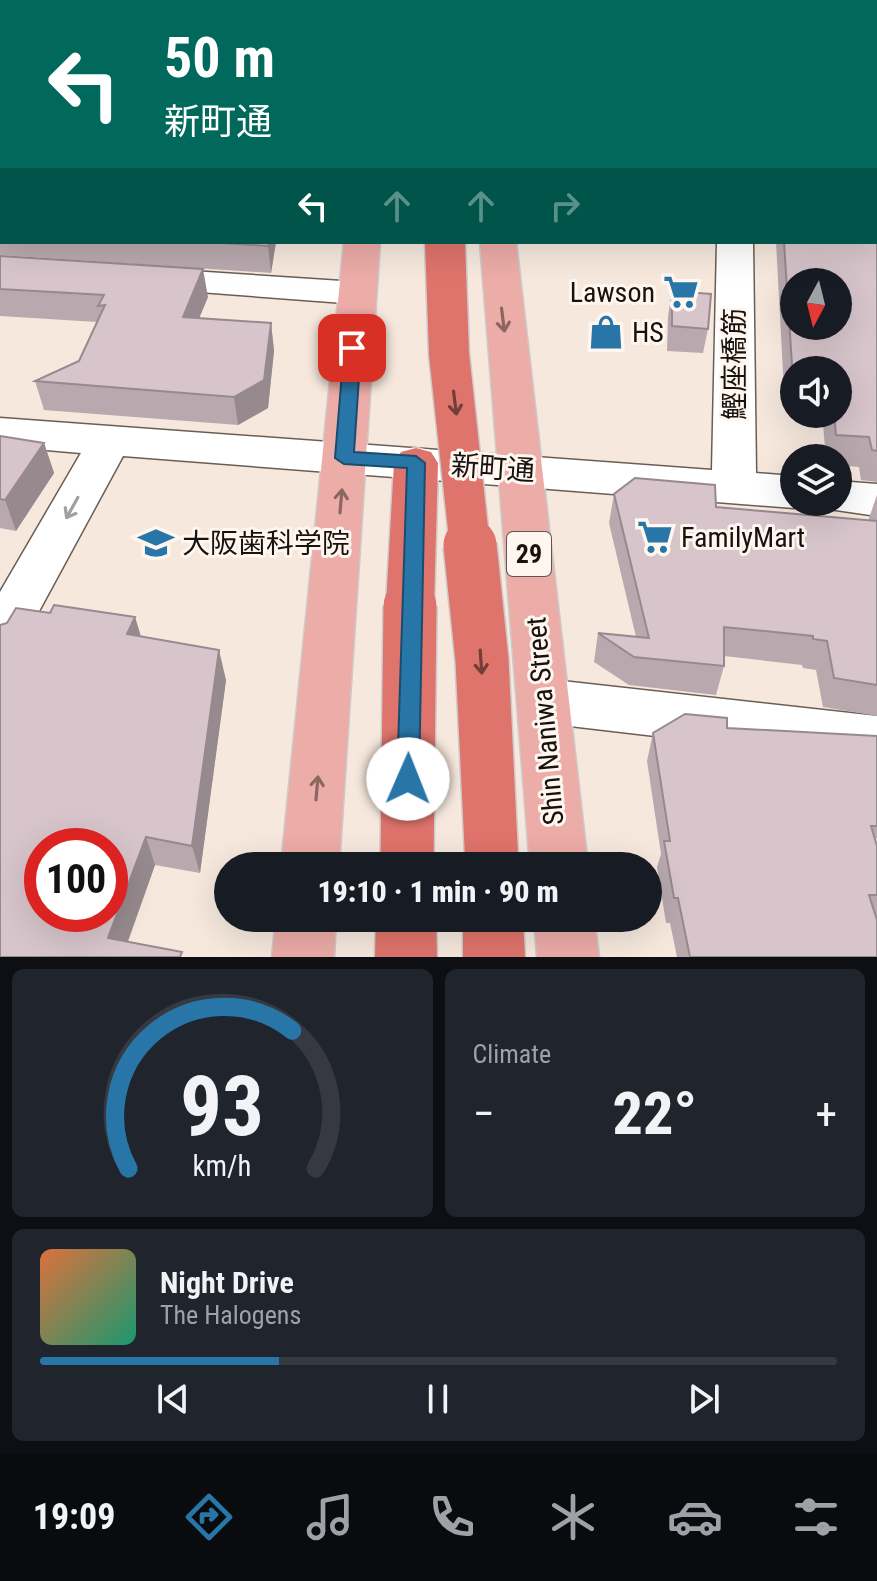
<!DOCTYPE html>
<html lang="en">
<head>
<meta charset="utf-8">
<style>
  body { margin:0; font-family:"Roboto Condensed","Noto Sans JP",sans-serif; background:#20242c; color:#f1f3f6; height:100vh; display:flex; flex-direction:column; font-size:30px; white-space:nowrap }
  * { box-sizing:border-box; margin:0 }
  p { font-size:26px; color:#9ea1a6 }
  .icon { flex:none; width:44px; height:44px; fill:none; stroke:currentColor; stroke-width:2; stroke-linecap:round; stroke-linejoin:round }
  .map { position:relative; height:957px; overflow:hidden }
  .side { display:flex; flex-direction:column; gap:12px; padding:12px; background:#0d0f14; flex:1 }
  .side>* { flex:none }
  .guide { position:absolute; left:0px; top:0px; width:878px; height:244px; box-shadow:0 8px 32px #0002; background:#00695c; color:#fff; overflow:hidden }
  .needle { width:52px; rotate:187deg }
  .controls { position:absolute; left:780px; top:268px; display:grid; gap:16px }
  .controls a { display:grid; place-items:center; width:72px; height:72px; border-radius:50%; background:#171b24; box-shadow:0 8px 32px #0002; font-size:40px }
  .speed { position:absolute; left:24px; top:828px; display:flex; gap:16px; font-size:40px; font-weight:700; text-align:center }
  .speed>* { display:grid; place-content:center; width:104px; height:104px; border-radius:50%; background:#171b24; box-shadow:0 8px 32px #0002; line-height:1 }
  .speed .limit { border:12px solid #d22; background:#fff; color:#111 }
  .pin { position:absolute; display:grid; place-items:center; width:68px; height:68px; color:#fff; margin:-34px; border-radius:16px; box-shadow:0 4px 12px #0006 }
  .me { position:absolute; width:88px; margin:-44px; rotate:1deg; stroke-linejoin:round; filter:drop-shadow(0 0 6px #0008) }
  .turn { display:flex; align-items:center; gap:28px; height:168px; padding:0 32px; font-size:36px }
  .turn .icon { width:104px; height:104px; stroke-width:2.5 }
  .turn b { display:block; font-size:56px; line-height:68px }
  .lanes { display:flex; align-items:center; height:76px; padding:0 32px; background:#0003; justify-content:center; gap:40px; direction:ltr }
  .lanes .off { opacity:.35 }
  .big { font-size:60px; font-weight:800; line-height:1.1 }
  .side .card { flex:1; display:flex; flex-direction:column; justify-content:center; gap:12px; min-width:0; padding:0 28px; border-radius:12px; background:#20242c }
  .side .dial { align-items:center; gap:0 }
  .dial svg { height:208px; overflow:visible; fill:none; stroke:#363941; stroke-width:7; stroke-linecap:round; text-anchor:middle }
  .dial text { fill:#f1f3f6; stroke:none }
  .song { display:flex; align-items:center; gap:24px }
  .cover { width:96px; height:96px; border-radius:12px; background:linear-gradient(135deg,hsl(20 70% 55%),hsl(160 70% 35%)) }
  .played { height:8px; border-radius:4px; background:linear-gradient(90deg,#2876a8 30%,#363941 30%) }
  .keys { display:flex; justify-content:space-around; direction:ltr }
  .heat { display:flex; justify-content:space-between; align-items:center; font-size:44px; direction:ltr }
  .side .tiles { flex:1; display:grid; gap:12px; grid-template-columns:1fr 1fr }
  .card:last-child { grid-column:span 2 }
  .trip { position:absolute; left:214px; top:852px; width:448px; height:80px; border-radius:40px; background:#171b24; box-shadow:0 8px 32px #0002; font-weight:800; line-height:80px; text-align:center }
  .menu { display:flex; height:128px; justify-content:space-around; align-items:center; background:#090b0e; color:#9ea1a6 }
  .menu .icon { width:56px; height:56px }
  .menu .selected { color:#2876a8 }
  .menu b { font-size:36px; color:#f1f3f6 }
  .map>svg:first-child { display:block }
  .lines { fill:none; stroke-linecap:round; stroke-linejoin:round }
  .minor-casing { stroke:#6a5e54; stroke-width:3 }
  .major-casing { stroke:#cccbca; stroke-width:3 }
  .highway-casing { stroke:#cccbca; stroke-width:3 }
  .minor { fill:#fff; fill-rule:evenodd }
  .major { fill:#ecaca7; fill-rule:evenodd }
  .highway { fill:#df746c; fill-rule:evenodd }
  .highway-bridge-far1-casing { stroke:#cccbca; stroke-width:43; stroke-linecap:butt }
  .highway-bridge-casing { stroke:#cccbca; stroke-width:56; stroke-linecap:butt }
  .highway-bridge-far1 { stroke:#df746c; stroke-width:40 }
  .highway-bridge { stroke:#df746c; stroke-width:53 }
  .wall { fill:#b9a9af }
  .shaded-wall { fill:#968a8e }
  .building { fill:#d7c5cb; stroke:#968a8e; stroke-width:2; fill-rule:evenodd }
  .oneway { stroke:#8c6762 }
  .oneway2 { stroke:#713e38 }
  .oneway3 { stroke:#a2a09f }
  .route { fill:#2876a8; stroke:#1a4d6d; stroke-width:2 }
  .labels { text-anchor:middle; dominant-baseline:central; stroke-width:6; stroke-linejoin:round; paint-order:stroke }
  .shield { fill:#fff6f0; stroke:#5d5652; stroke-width:2 }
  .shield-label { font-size:26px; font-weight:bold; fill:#17120e }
  .poi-label { font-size:28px; fill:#17120e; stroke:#fff6f0; text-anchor:start }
  .street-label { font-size:28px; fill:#17120e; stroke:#fff6f0 }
</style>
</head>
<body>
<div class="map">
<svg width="877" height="957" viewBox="0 0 877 957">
  <rect width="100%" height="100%" fill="#f6e8dd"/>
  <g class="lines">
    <!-- minor casing -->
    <g class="minor-casing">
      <path id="minor" d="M2,0h27l-27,4z
        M717,242h36l3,231 38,3v26l16,1 -16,5 -671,-52 -105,194 -18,6v-64l81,-139 -81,-7v-28l712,52z
        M146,268l211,14 13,3 6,8 -6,8 -13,3 -224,-17 -5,-8 5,-8z
        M838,481l39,3v32l-55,-8 -3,-6h19z
        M544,679l333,37v46l-333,-39 -18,-7 -8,-15 8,-15z"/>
    </g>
    <!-- major casing -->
    <g class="major-casing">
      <path id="major" d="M541,0h26v2h-26z
        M344,242h36l-41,624h-58z
        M480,242h36l72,624h-58z
        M276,918h60l-2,39h-62z
        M534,918h60l5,39h-62z"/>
    </g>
    <!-- highway casing -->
    <g class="highway-casing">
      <path id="highway" d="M416,448l15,4 7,11 -4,143 -7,13 -17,6 -17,-6 -7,-13 8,-143 7,-11z
        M376,918h60l1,39h-62z
        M463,918h60l2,39h-62z"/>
    </g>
    <!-- minor -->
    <use href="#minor" class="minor"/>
    <!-- major -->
    <use href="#major" class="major"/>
    <!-- highway -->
    <use href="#highway" class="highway"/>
    <!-- highway-bridge-far1 casing -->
    <g class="highway-bridge-far1-casing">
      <path id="highway-bridge-far1" d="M445,242l4,112 21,193"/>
    </g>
    <!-- highway-bridge casing -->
    <g class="highway-bridge-casing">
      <path id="highway-bridge" d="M470,545l12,115 10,206
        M407,866l3,-260"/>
    </g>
    <!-- highway-bridge-far1 -->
    <use href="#highway-bridge-far1" class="highway-bridge-far1"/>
    <!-- highway-bridge -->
    <use href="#highway-bridge" class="highway-bridge"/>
  </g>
  <!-- wall -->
  <path class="wall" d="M877,1v82h-1z
    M2,36v206h274l-5,31 -271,-18v-217z
    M877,201v281l-16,-2 -2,-13 -21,-2v-7h-12l-4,-44h16v-44h-44v40l-9,-1 -9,-167h100z
    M0,256l208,41 -9,21 72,5 3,28 -6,57 -30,17 -194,-15 -9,-29 44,-20 18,-39 -97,-6z
    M672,291l36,38 -5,24 -36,-2 1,-35z
    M0,436l44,7 10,30 -38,58 -16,-3z
    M614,494l102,13 153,14v-3l8,-23v221l-54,-9 -7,-37 -13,-2 -1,-3 -78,-9v10l-8,29 -87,-10 -35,-23 4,-29 38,4 -27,-114z
    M50,613l85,4 6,20 85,43 -26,193 -45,-8 -27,77 -128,15z
    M727,728l150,8v102l-2,1 2,7v111h-200l-7,-34h-4l-9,-56 4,-13 -14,-93 6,-28z"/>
  <!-- shaded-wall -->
  <path class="shaded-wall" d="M386,0h16l-1,2h-16z
    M269,242h7l-5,31 -3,-27z
    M203,269l5,28 -20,48 -5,-28z
    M271,323l3,28 -6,57 -30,17 -4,-28z
    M44,443l10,30 -38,58 -11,-31z
    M135,617l9,30 -17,-13z
    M219,650l7,30 -26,193 -8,-27z
    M146,837l9,28 -33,92 -14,-19z"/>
  <!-- building -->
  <path class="building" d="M34,0h352l-1,2h-353z
    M606,0l271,1v44l-1,-43h-271z
    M2,36v192h-2v-190z
    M876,201h1v250l-5,-1 -3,-13 -33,-2 -2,-21h4v-44h-44v10h-1l-9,-138h92zM794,282h44v44h-44z
    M209,242h60l-1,4z
    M0,256l203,13 -20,48 88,6 -7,57 -30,17 -199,-16 44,-20 26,-56 -7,1 6,-11 -104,-6z
    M672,291l39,3 -3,35 -36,-3z
    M0,436l44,7 -39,57 -5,-1z
    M635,478l80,7 1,22 161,14v164l-43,-7 -7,-37 -14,-2v-3l-89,-9v39l-90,-9 -36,-24 51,5 -35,-144z
    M54,605l81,12 -8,17 92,16 -27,196 -46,-9 -38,101 74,14 -2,5h-180v-332l7,-2 9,-15 34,5zM42,846h68v68h-68z
    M685,714l42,4v10l150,8v90h-6l6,20v49h-8l8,25v37h-187l-12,-59h-4l-10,-57h6l-17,-108z"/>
  <!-- one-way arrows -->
  <defs><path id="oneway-shaft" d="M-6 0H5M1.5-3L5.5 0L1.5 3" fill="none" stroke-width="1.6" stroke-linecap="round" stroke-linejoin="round" transform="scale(2)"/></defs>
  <g class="oneway">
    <use href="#oneway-shaft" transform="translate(503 320) rotate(83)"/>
    <use href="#oneway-shaft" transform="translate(341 501) rotate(-85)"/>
    <use href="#oneway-shaft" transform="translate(317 788) rotate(-85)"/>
  </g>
  <g class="oneway2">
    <use href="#oneway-shaft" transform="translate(455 403) rotate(83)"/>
    <use href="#oneway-shaft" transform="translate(481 662) rotate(86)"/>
  </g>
  <use class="oneway3" href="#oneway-shaft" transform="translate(72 508) rotate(119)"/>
  <!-- route -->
  <path class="route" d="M352,343l9,5 -7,104 62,4 9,7 -6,316 -3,7 -8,3 -8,-3 -3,-7 10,-311 -63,-4 -9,-6 9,-110z"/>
  <!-- icons -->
  <defs>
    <g id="supermarket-bare" transform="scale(2.76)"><path d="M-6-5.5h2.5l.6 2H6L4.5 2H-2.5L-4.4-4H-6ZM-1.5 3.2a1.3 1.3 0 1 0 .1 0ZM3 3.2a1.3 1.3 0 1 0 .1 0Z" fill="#2876a8" stroke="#fff6f0" stroke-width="2.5" paint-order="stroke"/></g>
    <g id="shop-bare" transform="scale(2.76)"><path d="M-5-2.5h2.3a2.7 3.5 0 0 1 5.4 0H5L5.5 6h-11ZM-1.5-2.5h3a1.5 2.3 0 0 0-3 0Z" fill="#2876a8" stroke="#fff6f0" stroke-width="2.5" paint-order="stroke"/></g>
    <g id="school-bare" transform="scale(2.76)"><path d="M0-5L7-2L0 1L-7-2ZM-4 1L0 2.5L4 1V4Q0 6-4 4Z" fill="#2876a8" stroke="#fff6f0" stroke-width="2.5" paint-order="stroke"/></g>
  </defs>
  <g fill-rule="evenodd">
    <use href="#supermarket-bare" x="681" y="292"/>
    <use href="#shop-bare" x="606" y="332"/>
    <use href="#supermarket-bare" x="655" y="537"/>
    <use href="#school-bare" x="156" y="543"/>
  </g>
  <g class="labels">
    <!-- shield labels -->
    <rect class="shield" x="507" y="532" width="44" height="44" rx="6"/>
    <g class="shield-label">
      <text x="529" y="554">29</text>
    </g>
    <!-- poi labels -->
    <g class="poi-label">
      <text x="655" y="292" text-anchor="end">Lawson</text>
      <text x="632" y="332">HS</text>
      <text x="681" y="537">FamilyMart</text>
      <text x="182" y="543">大阪歯科学院</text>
    </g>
    <!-- street labels -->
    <g class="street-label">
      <text transform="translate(734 364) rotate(-90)">鰹座橋筋</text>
      <text transform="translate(493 468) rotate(4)">新町通</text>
      <text transform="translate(545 721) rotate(-95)">Shin Naniwa Street</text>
    </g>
  </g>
</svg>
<div class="controls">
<a><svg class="needle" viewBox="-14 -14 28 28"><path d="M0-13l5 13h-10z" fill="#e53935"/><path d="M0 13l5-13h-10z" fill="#9ea1a6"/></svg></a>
<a><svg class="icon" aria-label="sound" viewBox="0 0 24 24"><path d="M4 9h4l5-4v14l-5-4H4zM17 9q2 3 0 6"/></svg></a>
<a><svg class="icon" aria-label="layers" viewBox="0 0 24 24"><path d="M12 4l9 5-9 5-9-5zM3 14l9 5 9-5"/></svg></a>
</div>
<div class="speed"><div class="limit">100</div></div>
<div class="pin" style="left:352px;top:348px;background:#d93025"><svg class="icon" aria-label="arrive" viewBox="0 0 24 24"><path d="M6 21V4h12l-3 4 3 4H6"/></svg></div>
<svg class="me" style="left:408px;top:779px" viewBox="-20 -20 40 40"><circle r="19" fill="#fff"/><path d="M0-13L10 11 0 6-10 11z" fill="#2876a8"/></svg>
<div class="trip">19:10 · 1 min · 90 m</div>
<div class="guide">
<div class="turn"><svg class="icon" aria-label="left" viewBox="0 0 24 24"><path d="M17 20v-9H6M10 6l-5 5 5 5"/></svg><div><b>50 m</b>新町通</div></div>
<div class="lanes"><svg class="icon" aria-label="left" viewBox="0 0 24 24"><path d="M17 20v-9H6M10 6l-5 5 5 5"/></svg><svg class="icon off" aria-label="ahead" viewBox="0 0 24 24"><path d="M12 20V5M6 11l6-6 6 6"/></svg><svg class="icon off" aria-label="ahead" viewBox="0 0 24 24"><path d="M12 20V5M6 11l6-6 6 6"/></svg><svg class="icon off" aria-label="right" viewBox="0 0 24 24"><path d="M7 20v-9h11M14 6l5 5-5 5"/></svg></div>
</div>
</div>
<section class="side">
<div class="tiles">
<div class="card dial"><svg viewBox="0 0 100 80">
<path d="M14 69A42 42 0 1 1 86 69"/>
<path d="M14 69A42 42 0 0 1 77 16" stroke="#2876a8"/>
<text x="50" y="56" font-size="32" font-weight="700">93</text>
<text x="50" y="72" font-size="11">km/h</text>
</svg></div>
<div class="card"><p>Climate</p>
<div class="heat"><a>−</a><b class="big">22°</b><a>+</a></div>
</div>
<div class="card">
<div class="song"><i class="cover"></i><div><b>Night Drive</b><p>The Halogens</p></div></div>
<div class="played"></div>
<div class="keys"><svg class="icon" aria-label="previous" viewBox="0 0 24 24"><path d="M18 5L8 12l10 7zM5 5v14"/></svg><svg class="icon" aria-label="pause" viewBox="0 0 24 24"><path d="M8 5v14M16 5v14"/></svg><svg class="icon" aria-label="next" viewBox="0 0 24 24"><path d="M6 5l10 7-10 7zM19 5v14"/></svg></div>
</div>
</div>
</section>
<nav class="menu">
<b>19:09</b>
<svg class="icon selected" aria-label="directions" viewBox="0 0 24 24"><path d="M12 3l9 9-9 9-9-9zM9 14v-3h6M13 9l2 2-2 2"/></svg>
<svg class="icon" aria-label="music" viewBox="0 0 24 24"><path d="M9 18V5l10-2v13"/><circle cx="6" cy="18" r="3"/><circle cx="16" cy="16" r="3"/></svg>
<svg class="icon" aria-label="phone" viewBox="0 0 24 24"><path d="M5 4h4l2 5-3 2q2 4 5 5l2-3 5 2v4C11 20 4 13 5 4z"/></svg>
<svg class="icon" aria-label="climate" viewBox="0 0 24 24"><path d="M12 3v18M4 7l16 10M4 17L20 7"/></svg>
<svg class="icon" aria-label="car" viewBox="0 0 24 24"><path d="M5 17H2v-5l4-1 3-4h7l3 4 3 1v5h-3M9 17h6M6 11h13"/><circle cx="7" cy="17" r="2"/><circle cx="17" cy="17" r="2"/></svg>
<svg class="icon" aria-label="filters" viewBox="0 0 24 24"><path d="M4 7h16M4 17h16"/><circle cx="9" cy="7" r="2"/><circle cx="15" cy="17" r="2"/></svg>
</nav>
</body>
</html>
